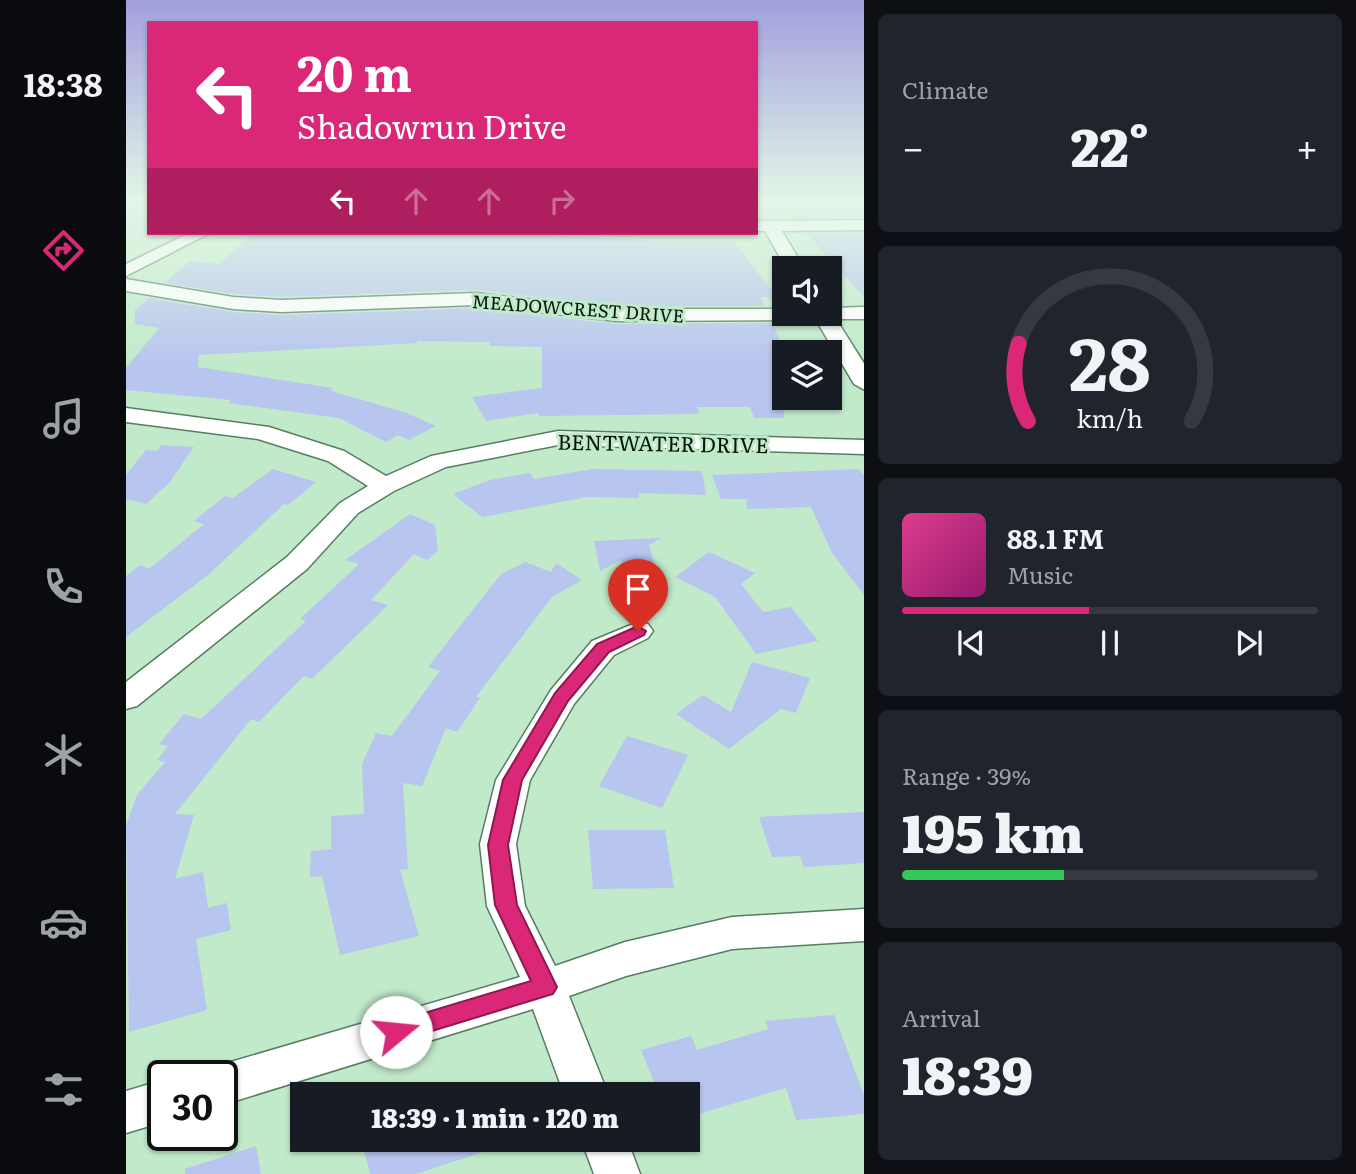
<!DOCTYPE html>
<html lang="en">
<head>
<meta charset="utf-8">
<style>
  body { margin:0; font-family:Literata,serif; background:#20242c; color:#f1f3f6; height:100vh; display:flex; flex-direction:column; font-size:26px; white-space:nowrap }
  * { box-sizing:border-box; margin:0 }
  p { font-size:23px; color:#9ea1a6 }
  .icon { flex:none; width:38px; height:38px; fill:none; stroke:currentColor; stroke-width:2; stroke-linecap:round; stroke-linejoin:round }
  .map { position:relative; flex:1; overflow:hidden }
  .panel { display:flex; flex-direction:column; gap:14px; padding:14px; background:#0d0f14; width:492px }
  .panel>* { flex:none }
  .guide { position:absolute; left:21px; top:21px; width:611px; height:214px; border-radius:0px; box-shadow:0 2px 5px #0004; background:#db2777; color:#fff; overflow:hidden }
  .buttons { position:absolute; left:646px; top:256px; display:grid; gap:14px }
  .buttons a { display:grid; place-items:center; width:70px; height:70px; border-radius:0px; background:#171b24; box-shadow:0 2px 5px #0004; font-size:35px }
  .speed { position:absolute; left:21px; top:1060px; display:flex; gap:14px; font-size:35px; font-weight:700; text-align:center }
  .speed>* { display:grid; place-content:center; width:91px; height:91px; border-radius:50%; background:#171b24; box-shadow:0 2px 5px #0004; line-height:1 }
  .speed .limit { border:4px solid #111; border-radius:10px; background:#fff; color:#111 }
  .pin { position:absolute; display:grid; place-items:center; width:60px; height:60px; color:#fff; margin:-72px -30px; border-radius:50% 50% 50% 0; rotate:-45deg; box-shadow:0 0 7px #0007 }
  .pin .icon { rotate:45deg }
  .me { position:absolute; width:77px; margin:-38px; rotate:73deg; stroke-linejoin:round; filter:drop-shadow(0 0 5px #0008) }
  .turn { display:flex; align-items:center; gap:24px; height:147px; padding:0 35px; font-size:32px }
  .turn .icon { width:91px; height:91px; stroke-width:2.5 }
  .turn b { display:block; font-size:49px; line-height:60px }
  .lanes { display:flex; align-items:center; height:66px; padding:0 35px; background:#0003; justify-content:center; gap:35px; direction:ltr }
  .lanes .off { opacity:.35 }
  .big { font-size:52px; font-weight:800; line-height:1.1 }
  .panel .card { flex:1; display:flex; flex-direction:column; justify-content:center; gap:10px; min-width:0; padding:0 24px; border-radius:10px; background:#20242c }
  .panel .dial { align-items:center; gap:0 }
  .dial svg { height:182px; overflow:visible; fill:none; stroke:#363941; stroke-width:7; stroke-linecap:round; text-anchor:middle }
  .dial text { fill:#f1f3f6; stroke:none }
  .song { display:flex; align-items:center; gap:21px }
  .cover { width:84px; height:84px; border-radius:10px; background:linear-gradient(135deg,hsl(330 70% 55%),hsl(320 70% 35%)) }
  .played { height:7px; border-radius:4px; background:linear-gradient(90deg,#db2777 45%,#363941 45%) }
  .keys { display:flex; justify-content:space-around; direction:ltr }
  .heat { display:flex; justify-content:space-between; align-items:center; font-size:38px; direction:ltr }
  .charge { height:10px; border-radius:5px; background:linear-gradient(90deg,#34c759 39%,#363941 0) }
  .trip { position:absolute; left:164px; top:1082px; width:410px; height:70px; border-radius:0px; background:#171b24; box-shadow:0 2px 5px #0004; font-weight:800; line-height:70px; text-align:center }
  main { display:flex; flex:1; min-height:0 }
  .tabs { display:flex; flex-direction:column; width:126px; justify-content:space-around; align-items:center; background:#090b0e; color:#9ea1a6 }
  .tabs .icon { width:49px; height:49px }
  .tabs .selected { color:#db2777 }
  .tabs b { font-size:32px; color:#f1f3f6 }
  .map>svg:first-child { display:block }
  .building { fill:#b8c5ee }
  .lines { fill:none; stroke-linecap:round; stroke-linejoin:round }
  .street-casing { stroke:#577d60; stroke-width:3 }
  .street { fill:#fff; fill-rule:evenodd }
  .route { fill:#db2777; stroke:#8e194d; stroke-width:2 }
  .labels { text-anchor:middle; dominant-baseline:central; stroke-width:6; stroke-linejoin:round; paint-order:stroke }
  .far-street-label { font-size:18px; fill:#06150a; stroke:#c1eaca }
  .street-label { font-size:21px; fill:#06150a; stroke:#c1eaca }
</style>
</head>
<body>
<main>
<nav class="tabs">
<b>18:38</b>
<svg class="icon selected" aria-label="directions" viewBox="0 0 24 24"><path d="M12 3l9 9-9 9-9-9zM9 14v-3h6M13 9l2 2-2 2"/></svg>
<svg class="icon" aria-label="music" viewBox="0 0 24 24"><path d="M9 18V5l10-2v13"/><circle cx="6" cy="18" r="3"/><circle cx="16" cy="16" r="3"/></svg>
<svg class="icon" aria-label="phone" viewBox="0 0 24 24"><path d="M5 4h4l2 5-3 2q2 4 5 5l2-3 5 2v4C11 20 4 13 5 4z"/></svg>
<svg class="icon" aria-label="climate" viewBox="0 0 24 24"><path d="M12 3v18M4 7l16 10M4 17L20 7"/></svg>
<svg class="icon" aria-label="car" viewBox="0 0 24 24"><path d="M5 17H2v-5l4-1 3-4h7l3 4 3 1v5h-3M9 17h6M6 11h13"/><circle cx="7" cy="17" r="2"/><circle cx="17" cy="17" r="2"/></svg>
<svg class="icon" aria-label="filters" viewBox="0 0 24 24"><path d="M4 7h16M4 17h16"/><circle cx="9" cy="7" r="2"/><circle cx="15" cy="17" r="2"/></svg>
</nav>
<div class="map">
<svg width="739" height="1174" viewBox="0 0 739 1174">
  <rect width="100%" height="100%" fill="#c1eaca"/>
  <!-- building -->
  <path class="building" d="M739,198v19l-73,1 -12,-13h8l-4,-5z
    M128,233h305v3l106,5h68l44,56h-16l4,9h-149l-140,-16 -195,7 -48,-3 -68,-11 24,-22 30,3z
    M680,233h59v65z
    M23,298l84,14 48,3 195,-7 140,16 156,-1 12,25v70h-30l-4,-11h-53l2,7 -160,2 -1,-3 -52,8 -14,-24 70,-9v-41l-52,-1v-4l-73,-1v2l-218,12 -1,12 135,21 -2,3 73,21 32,14 -27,14 -11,-5 -12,7 -47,-24 -110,-15 2,-3 -105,-10v-22l33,-40 -24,-4v-14z
    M35,445l33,2 -25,36 -23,21 -20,-5v-24l20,-25 11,1z
    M147,469l43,13 -28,23 -4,-1 -76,71 -82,62v-61l14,-11 9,4 55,-45 -10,-3 31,-25 8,2z
    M466,469l110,2 4,24 -67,-2v5l-52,-1 -105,20 -29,-23 37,-14 40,-7 4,6z
    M733,469l6,8v119l-33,-43 -21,-46 -64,2v-10h-26l-9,-24z
    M284,514l25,11 3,26 -11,9 -13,-6 -43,46 17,5 -76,74 -8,-3 -45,46 -8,-3 -76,95 19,1 -19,64 28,-7 5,36 19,-5 4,27 -35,9 11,71 -78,22 -3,-206 11,-31 28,-33 -8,-2 11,-14 -9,-2 25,-30 17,5 105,-98 -6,-2 59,-55 -14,-4z
    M535,538l-12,7 9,31 -33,1 -4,-17 -21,11 -6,-30z
    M583,552l46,21 -14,11 22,28 28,-5 27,34 -62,13 -41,-57 -40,-20z
    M399,562l26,10 5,-9 26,17 -30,17 -76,100 4,1 -23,34 -11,-4 -24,58 -19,-3 5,86 -8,1 19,66 -79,19 -18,-79 -12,1 1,-26 20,-2v-33l33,-2 -2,-50 14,-31 16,3 48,-65 -12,-4 73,-93z
    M626,662l58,16 -14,35 -15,-4 -52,40 -53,-35 27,-19 28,17z
    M501,736l61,19 -26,53 -63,-22z
    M739,812v51l-61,4 -4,-11 -28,1 -13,-40z
    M462,830h77l9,58 -81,1z
    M708,1015l31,83v16l-69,6 -10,-32 -98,29v-23h-29l-18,-44 50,-14 6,14 71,-21 -3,-8z
    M235,1139h145l1,5 -91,30h-46z
    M130,1146l5,28h-76v-5z"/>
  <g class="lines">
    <!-- street casing -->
    <g class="street-casing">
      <path id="street" d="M739,220v10l-83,1 22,37h-18l-21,-37h-9v-10z
        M63,233h21l-84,43v-12z
        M0,279l107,18 48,3 195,-7 140,16h168v4h46v-5l35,-1v12h-29l29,46v25l-11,-6 -38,-64 -200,1 -140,-16 -195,7 -48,-3 -107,-18z
        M0,408l143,19 75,24 42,25 45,-20 127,-25 307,9v14l-307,-9 -112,22 -52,24 -36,22 -51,56 -170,137 -11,3v-27l161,-125 53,-54 28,-17 -40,-25 -70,-22 -132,-17z
        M512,622l10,2 5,7 -5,7 -34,17 -40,49 -44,76 -14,64 9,62 30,60 70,-24 107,-25 133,-8v32l-133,8 -106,27 -57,20 39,98h-44l-31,-85 -311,96v-29h-18l3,-7 313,-92 -33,-71 -7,-62 16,-64 55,-90 41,-49z
        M37,1080v42l-37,11v-42z
        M455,1139h46l13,35h-46z"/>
    </g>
    <!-- street -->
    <use href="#street" class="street"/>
  </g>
  <!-- sky -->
  <linearGradient id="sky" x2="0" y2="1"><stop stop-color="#a29fdd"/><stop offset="0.55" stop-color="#e3f6e7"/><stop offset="1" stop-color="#e3f6e7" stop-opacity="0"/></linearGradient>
  <rect width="739" height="363" fill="url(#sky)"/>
  <!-- route -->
  <path class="route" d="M512,626l8,5 -2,4 -35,17 -41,49 -46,79 -14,65 9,60 40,82 -4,7 -157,48 -8,-3 -4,-7 4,-8 143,-43 -36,-76 -7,-60 15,-65 52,-87 42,-49z"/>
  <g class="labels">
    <!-- far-street labels -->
    <g class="far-street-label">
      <text transform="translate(452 308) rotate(4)">MEADOWCREST DRIVE</text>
    </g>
    <!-- street labels -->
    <g class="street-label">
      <text transform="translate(537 442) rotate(1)">BENTWATER DRIVE</text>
    </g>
  </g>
</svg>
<div class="buttons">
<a><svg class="icon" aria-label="sound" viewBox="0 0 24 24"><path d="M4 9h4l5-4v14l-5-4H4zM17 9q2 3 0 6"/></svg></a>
<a><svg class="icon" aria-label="layers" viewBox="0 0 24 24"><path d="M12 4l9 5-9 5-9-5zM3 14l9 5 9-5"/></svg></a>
</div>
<div class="speed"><div class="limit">30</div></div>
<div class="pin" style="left:512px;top:631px;background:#d93025"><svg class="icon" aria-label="arrive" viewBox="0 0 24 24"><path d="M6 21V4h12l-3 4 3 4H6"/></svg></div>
<svg class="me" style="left:270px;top:1032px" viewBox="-20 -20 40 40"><circle r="19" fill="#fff"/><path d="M0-13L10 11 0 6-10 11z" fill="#db2777"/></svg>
<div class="trip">18:39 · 1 min · 120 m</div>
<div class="guide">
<div class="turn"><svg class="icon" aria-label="left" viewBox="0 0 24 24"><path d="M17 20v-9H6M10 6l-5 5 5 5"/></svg><div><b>20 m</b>Shadowrun Drive</div></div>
<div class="lanes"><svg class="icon" aria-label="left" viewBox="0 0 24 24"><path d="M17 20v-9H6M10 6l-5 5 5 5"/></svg><svg class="icon off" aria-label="ahead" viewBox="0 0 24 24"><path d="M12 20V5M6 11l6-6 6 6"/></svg><svg class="icon off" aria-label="ahead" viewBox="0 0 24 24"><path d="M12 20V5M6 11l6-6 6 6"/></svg><svg class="icon off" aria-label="right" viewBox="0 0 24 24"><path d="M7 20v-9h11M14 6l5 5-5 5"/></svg></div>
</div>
</div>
<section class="panel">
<div class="card"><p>Climate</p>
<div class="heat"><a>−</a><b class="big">22°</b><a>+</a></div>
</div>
<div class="card dial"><svg viewBox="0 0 100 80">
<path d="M14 69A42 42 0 1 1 86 69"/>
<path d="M14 69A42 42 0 0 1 10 35" stroke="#db2777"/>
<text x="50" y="56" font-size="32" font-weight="700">28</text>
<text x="50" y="72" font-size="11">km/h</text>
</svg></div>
<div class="card">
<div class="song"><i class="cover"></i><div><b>88.1 FM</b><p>Music</p></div></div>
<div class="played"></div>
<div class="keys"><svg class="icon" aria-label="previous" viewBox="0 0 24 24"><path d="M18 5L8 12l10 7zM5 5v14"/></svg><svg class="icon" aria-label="pause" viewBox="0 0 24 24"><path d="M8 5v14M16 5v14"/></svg><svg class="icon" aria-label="next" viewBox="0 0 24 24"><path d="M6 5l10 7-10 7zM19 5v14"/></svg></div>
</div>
<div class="card"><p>Range · 39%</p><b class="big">195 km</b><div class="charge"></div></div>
<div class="card"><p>Arrival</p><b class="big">18:39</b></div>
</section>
</main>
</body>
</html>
